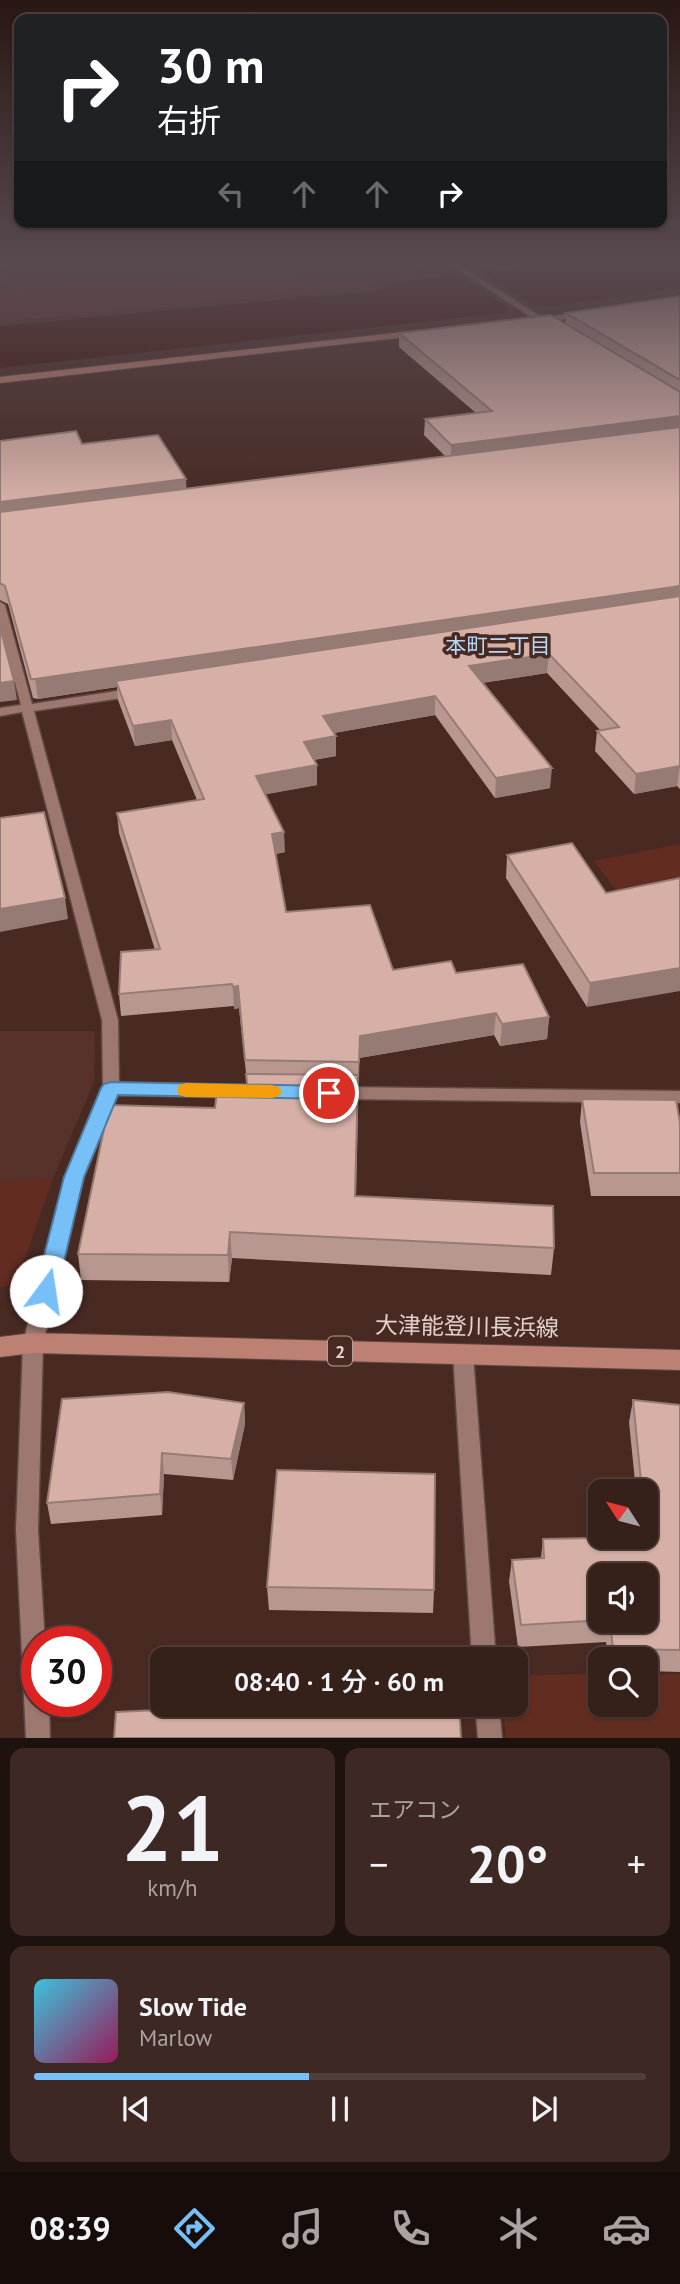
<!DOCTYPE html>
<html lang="ja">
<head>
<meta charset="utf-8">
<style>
  body { margin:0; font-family:"PT Sans","Noto Sans JP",sans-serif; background:#3d2823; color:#f1f3f6; height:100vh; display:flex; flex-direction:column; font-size:26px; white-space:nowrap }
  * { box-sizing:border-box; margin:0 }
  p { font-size:23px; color:#aaa3a2 }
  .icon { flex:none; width:38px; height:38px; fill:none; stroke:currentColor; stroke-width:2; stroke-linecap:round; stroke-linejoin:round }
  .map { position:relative; height:1738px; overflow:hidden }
  .sheet { display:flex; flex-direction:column; gap:10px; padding:10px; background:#1e120e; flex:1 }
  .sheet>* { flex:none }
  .top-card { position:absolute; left:14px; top:14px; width:653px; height:214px; border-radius:14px; box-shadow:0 2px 5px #0004,0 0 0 2px #503e39; background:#202124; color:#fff; overflow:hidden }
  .needle { width:46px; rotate:306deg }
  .controls { position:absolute; left:588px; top:1479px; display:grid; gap:14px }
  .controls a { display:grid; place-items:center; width:70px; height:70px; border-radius:14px; background:#36201a; box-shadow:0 2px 5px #0004,0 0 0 2px #503e39; font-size:35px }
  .speed { position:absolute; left:21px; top:1626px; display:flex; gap:14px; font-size:35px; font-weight:700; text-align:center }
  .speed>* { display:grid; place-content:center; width:91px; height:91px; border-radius:50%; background:#36201a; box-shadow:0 2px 5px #0004,0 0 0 2px #503e39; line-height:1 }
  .speed .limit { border:10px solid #d22; background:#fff; color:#111 }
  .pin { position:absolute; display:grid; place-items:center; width:60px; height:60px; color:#fff; margin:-30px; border:4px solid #fff; border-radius:50%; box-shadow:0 2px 7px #0007 }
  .me { position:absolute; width:77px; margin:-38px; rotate:14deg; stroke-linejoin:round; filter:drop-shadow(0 0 5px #0008) }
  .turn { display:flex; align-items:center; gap:24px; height:147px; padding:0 28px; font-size:32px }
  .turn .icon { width:91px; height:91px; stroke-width:2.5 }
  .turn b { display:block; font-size:49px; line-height:60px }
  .lanes { display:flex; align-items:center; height:66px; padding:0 28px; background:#0003; justify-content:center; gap:35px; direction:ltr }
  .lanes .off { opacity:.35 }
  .big { font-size:52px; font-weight:600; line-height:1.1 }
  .sheet .widget { flex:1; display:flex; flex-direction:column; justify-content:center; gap:10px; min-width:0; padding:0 24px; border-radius:14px; background:#3d2823 }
  .sheet .dial { align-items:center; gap:0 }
  .dial b { font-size:91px; line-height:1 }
  .song { display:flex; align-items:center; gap:21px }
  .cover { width:84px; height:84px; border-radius:10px; background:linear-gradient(135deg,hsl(190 70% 55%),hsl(330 70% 35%)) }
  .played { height:7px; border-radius:4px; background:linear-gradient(90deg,#77bff7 45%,#503e39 45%) }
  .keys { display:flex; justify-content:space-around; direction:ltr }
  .heat { display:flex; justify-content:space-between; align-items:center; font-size:38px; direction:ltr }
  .sheet .tiles { flex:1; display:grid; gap:10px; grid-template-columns:1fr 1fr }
  .widget:last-child { grid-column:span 2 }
  .trip { position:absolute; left:150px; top:1647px; width:378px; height:70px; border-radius:14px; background:#36201a; box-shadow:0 2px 5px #0004,0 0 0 2px #503e39; font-weight:600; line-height:70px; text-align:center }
  .tabs { display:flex; height:112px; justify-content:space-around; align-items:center; background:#160d0a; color:#aaa3a2 }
  .tabs .icon { width:49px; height:49px }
  .tabs .selected { color:#77bff7 }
  .tabs b { font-size:32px; color:#f1f3f6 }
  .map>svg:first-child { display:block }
  .built { fill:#57322a }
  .green { fill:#622c21 }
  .water { fill:#3e0e06 }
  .pier { fill:#482a23 }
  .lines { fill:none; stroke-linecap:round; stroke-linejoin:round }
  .minor-casing { stroke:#604742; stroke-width:3 }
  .tertiary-casing { stroke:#604742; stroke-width:3 }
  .primary-casing { stroke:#604742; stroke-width:2 }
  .minor { fill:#9c7870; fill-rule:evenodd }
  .tertiary { fill:#9c7870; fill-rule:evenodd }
  .primary { fill:#bd8174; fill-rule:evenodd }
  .wall { fill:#b89790 }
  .shaded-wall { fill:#967b75 }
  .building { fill:#d6b0a7; stroke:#967b75; stroke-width:2 }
  .route { fill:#77bff7; stroke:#4d7ca1; stroke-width:2 }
  .slow { fill:#f59e0b }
  .labels { text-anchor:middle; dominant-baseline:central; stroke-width:7; stroke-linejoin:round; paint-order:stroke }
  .shield { fill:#482a23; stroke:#b59e99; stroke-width:2 }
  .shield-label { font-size:18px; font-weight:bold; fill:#e4d0cc }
  .neighbourhood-label { font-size:21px; fill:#b3daf9; stroke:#482a23 }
  .near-street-label { font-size:23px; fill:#e4d0cc; stroke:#482a23 }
</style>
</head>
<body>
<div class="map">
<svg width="680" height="1738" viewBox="0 0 680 1738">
  <rect width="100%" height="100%" fill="#482a23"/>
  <!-- built -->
  <path class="built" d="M0,1031h95l-1,51 -41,96 -38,108 -15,1z"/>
  <!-- green -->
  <path class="green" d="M0,261h54l5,13 201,8 159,-11 -7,-8 16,-2 16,12 -82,9 6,5 -368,35v-25l19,-4z
    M680,844v38l-61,12 -25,-33z
    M53,1178l-38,108 -15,1v-104z
    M600,1674v30h46v-30h34v64h-174l-3,-33 13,-1v-29z"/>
  <!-- water -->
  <path class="water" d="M584,261h96v27l-176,25 -504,55v-42l385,-36 -7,-6z"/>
  <!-- pier -->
  <path class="pier" d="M484,270v4l50,31 14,2 -44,6 5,-5 -49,-31 -9,-2z"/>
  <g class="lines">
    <!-- minor casing -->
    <g class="minor-casing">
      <path id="minor" d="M0,602l5,3 27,99 104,-16 6,4 -6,4 -102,15 84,309 1,63 147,3 6,2 2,4 -2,4 -6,2 -149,-3 -34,82 -40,166 -5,187 7,112h-8v59h12l1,37h-24l-10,-208 7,-187 42,-166 38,-88 -1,-69 -80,-308 -22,4v-8l21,-3 -21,-79z
        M342,1087l338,4v12l-338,-4 -6,-2 -2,-4 2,-4z
        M463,1346l7,2 3,6 23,305h-24l-19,-305 3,-6z
        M475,1704h24l3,34h-24z"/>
    </g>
    <!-- tertiary casing -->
    <g class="tertiary-casing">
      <path id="tertiary" d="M445,261h7l102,64 -7,2z"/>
    </g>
    <!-- primary casing -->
    <g class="primary-casing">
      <path id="primary" d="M588,310l5,3 -2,2 -59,9 -5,-3z
        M421,330l5,3 -2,2 -424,48v-6z
        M33,1333l647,17v20l-647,-17 -33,4v-20z"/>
    </g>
    <!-- minor -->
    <use href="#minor" class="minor"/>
    <!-- tertiary -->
    <use href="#tertiary" class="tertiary"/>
    <!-- primary -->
    <use href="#primary" class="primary"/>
  </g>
  <!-- wall -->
  <path class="wall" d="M680,296v493l-3,-3 -43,8 -39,-43 2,-20h4l-54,-58 -65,10 68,105 -55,10 -60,-83 -101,18 2,23 -22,4 3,5v20l-51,9 19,58 -9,2 10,58 107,58 63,3 93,44 -2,22 -47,7 -6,-11 -135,23 -3,138 198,52 -3,27 -319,-17 -3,24 -148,-2 -3,-26 137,-146 32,-16v-10l-8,-74 -5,1v-3l-113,10 -2,-22 36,-44 -36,-117 -2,-20 80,-13 -25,-60 -37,6 -17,-46 -1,-13 -79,12 -5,-1 -25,-94 -8,-4v-159l82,3 105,45 259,-32 -22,-22 1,-16 51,-6 -77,-66v-14l166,-9 1,-11z
    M507,855l99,38 -19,114 -81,-129z
    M582,1099l98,24v73h-89l-11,-74z
    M633,1400l47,5v267l-34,-1v-12h-38l-2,-17 -88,5 -9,-66 3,-21 29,-2 2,-19 103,-3v-45h-10l-7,-69z
    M244,1403l1,21 -12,56 -69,-6 -2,41 -111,9 -4,-21z
    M267,1587l167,3 -1,23 -164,-3z"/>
  <!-- shaded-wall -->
  <path class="shaded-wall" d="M680,416v15l-229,30v-16z
    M186,479l1,16 -187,24v-17z
    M680,586v17l-564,78 1,6 -79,12 -3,-20z
    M549,654l-2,19 -79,12 1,-19z
    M14,681l3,19 -17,2v-19z
    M435,696v19l-112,20v-19z
    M171,720l1,20 -37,6 -2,-20z
    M336,736v20l-32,5v-19z
    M317,765v20l-60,11 -1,-20z
    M680,766l-3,20 -43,8 2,-20z
    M552,768l-2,20 -55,10 1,-20z
    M284,832l1,20 -12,2 -1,-20z
    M65,898l3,21 -68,13v-23z
    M680,968v23l-93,16 3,-24z
    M238,986l1,22 -5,1 -1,-22z
    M496,1013l-2,22 -135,23v26l1,-48z
    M549,1017l-2,22 -47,7 2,-22z
    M230,1232l2,26 -3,24 -1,-27z
    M244,1403l1,21 -12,56 -2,-21z
    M162,1453l2,21 -2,41 -2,-21z"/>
  <!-- building -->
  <path class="building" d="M680,296v84l-114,-67z
    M551,315l129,77v24l-229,29 -26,-26 67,-8 -93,-78z
    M680,427v159l-645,93h-4l-26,-93 -5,-3v-71z
    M76,431l6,13 76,-9 28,44 -186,23v-61z
    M680,596v170l-44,8 -39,-43 22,-4 -70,-73 -80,12 83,102 -56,10 -61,-82 -112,20 13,20 -32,6 13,23 -61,11 28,56 -12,2 14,78 84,-7 23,65 58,-9 5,12 67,-9 26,53 -47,7 -6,-11 -136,23 -1,26 -114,-2 -7,-74 -5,1 -1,-3 -113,10 2,-42 39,-3 -43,-136 87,-14 -33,-79 -38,6 -17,-45z
    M0,627l14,54 -14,2z
    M44,812l21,86 -65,11v-91z
    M572,843l34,50 74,-15v90l-90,15 -83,-128z
    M246,1074l112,1 -3,121 198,10 1,42 -324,-16 -2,23 -150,-1 31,-149 106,3 2,-17 31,1z
    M582,1099l94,1 4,23v50h-86z
    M168,1392l76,11 -13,56 -69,-6 -2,41 -113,9 15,-104z
    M633,1400l47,5v245l-67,-1 -3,-29h36v-45h-46v45h3l-82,5 -9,-65 32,-2 -1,-19 104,-2 -1,-46h-4z
    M277,1470l158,4 -1,116 -167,-3z
    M292,1704h167l2,34h-347l2,-26z"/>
  <!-- sky -->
  <linearGradient id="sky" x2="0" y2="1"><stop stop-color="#281713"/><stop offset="0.52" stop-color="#584a50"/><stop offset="1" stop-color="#584a50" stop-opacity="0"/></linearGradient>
  <rect width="680" height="504" fill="url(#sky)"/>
  <!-- route -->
  <path class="route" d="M111,1082l218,4 6,2 3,5 -3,4 -6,2 -211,-4 -34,82 -27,114 -3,6 -8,3 -8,-3 -3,-6 29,-114 37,-89 3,-4z"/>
  <!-- slow -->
  <path class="slow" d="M186,1083l86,2 7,2 3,5 -3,4 -7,2 -86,-1 -7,-2 -2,-5 2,-5z"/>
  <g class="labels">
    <!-- shield labels -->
    <rect class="shield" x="328" y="1336.5" width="24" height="29" rx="5"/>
    <g class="shield-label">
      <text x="340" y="1351">2</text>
    </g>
    <!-- neighbourhood labels -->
    <g class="neighbourhood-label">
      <text x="498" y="645">本町二丁目</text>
    </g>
    <!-- near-street labels -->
    <g class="near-street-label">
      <text transform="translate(467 1326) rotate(1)">大津能登川長浜線</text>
    </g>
  </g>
</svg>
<div class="controls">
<a><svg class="needle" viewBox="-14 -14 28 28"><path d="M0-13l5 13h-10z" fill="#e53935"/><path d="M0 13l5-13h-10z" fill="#aaa3a2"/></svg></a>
<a><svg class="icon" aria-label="sound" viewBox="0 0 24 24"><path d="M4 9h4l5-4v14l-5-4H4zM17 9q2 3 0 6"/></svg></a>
<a><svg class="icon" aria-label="search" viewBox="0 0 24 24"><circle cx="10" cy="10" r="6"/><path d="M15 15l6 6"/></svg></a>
</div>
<div class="speed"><div class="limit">30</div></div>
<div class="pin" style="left:329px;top:1093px;background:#d93025"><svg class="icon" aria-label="arrive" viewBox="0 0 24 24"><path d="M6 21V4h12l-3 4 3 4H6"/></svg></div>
<svg class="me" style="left:46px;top:1291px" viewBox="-20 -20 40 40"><circle r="19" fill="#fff"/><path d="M0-13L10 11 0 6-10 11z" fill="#77bff7"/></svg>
<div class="trip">08:40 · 1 分 · 60 m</div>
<div class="top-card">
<div class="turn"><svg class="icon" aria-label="right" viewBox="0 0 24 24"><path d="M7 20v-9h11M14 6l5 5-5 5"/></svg><div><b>30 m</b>右折</div></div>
<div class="lanes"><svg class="icon off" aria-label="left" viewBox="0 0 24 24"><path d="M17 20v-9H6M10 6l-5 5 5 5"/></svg><svg class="icon off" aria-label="ahead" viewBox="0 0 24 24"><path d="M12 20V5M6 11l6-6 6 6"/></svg><svg class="icon off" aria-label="ahead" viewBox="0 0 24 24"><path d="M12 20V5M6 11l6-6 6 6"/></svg><svg class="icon" aria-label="right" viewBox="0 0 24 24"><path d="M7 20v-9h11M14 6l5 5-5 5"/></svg></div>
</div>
</div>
<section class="sheet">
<div class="tiles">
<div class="widget dial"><b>21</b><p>km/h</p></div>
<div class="widget"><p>エアコン</p>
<div class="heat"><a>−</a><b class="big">20°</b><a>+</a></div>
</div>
<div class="widget">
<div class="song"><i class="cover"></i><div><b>Slow Tide</b><p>Marlow</p></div></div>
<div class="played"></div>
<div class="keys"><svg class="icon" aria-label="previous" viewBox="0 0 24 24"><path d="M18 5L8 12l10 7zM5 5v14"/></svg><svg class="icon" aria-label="pause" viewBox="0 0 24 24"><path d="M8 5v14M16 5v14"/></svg><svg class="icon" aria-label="next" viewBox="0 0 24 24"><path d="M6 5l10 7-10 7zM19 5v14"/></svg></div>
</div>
</div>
</section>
<nav class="tabs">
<b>08:39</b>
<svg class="icon selected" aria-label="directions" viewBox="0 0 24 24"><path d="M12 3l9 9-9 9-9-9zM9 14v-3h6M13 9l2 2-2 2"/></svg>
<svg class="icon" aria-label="music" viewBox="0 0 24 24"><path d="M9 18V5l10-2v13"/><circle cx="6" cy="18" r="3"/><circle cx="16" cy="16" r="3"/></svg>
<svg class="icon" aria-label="phone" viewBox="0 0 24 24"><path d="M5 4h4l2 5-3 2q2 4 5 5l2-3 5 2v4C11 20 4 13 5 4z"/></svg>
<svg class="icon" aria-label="climate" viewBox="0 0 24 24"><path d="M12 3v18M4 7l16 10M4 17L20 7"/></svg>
<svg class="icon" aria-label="car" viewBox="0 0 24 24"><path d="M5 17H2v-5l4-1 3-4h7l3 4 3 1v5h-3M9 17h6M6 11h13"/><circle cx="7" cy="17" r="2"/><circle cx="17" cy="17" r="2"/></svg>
</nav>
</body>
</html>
